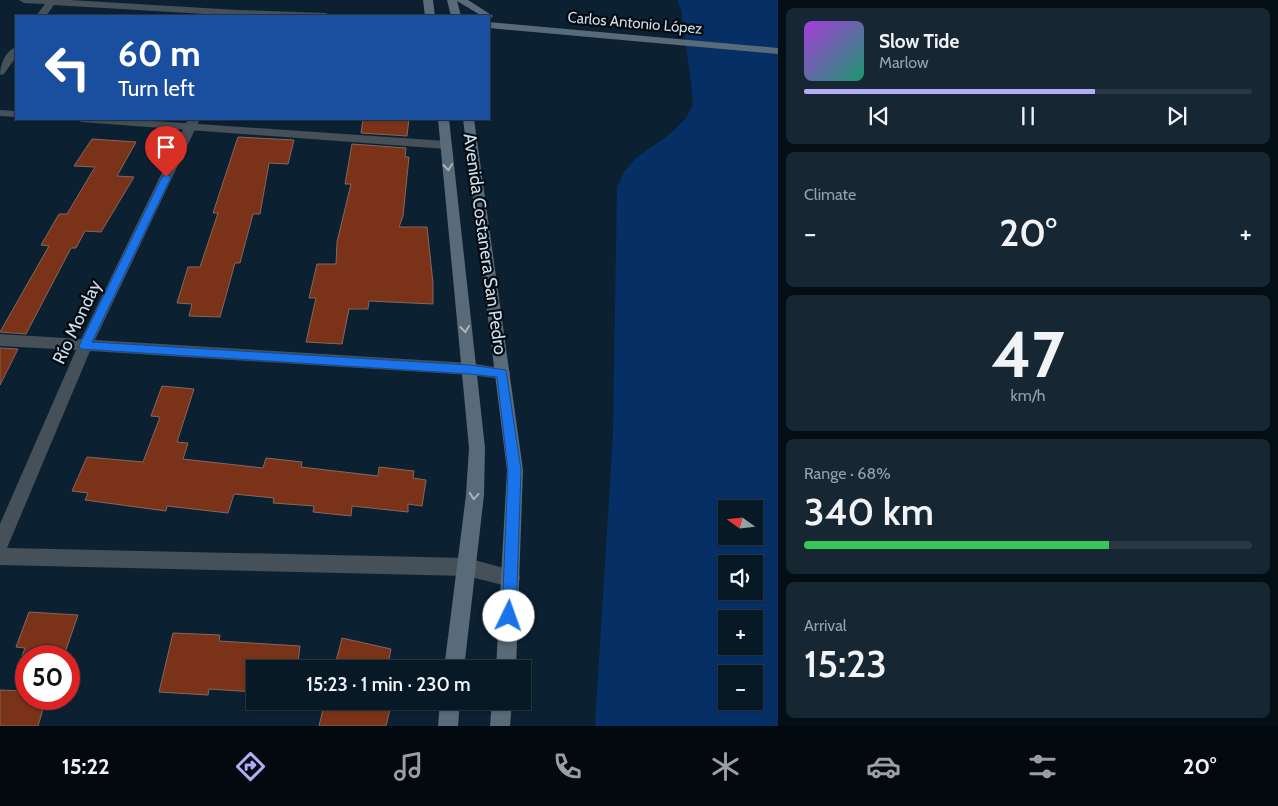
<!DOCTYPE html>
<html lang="en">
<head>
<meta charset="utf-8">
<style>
  body { margin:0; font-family:Cabin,sans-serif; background:#162632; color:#f1f3f6; height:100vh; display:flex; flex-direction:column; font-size:19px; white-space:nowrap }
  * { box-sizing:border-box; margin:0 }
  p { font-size:16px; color:#98a0a7 }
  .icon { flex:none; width:28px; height:28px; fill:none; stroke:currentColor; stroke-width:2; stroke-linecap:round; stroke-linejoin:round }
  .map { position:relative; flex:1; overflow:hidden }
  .sheet { display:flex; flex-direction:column; gap:8px; padding:8px; background:#040e15; width:500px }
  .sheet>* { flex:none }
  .guide { position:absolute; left:15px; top:15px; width:475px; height:105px; border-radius:0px; box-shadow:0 1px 4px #0004,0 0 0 1px #293843; background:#1a4fa0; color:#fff; overflow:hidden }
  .needle { width:32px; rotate:285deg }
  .buttons { position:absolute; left:718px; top:500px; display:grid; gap:10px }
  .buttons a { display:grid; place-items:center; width:45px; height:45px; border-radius:0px; background:#081926; box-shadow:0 1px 4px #0004,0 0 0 1px #293843; font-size:25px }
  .speed { position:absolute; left:15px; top:645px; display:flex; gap:10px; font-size:25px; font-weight:700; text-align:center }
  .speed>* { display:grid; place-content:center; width:65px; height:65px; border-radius:50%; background:#081926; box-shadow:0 1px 4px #0004,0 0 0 1px #293843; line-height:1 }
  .speed .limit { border:8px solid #d22; background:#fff; color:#111 }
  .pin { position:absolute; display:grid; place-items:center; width:42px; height:42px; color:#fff; margin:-51px -21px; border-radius:50% 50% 50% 0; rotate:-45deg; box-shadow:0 0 5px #0007 }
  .pin .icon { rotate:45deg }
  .me { position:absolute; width:55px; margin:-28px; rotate:3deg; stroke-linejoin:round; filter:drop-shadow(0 0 4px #0008) }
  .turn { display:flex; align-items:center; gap:18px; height:105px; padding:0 20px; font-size:22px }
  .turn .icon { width:65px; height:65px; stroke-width:2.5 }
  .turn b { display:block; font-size:35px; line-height:42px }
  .big { font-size:38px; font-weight:600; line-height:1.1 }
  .sheet .tile { flex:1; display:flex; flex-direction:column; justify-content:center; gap:8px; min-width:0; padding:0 18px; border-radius:8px; background:#162632 }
  .sheet .dial { align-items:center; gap:0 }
  .dial b { font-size:65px; line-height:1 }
  .song { display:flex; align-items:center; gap:15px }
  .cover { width:60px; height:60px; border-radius:8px; background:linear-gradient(135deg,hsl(280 70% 55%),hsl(160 70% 35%)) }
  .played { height:5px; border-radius:2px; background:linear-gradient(90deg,#b5acf8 65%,#293843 65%) }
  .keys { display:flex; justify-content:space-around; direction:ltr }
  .heat { display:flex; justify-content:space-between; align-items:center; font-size:28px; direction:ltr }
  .charge { height:8px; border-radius:4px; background:linear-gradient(90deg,#34c759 68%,#293843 0) }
  .trip { position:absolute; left:246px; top:660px; width:285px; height:50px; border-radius:0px; background:#081926; box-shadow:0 1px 4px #0004,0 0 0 1px #293843; font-weight:600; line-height:50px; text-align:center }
  .menu { display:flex; height:80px; justify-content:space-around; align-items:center; background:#030a0f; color:#98a0a7 }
  .menu .icon { width:35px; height:35px }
  .menu .on { color:#b5acf8 }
  .menu b { font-size:22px; color:#f1f3f6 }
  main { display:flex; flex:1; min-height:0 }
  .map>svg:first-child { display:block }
  .water { fill:#062f66; fill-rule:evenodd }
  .building { fill:#7a3319; stroke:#85675c }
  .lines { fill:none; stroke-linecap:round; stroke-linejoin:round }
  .pedestrian { fill:#455058; fill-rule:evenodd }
  .minor { fill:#455058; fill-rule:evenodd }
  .secondary { fill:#596b78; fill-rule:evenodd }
  .oneway { stroke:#a6b6c1 }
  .route { fill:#1a73e8; stroke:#114b97 }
  .labels { text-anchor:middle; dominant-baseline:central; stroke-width:4.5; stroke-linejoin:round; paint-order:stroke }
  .far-street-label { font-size:15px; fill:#d0dee9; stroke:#030a11 }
  .street-label { font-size:18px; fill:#d0dee9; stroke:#030a11 }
</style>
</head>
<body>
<main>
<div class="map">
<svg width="778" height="726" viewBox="0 0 778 726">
  <rect width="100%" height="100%" fill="#0b2132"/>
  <!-- water -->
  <path class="water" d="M677,0h101v726h-183l18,-291 4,-248 7,-15 12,-14 34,-24 16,-16 7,-13 -1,-15 -11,-81zM726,509h28v27h-28zM726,564h28v27h-28zM726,619h28v27h-28zM726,674h28v27h-28z"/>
  <!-- building -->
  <path class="building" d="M363,119h46l-2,17 -46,-3z
    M238,137l56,3 -6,24 -19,-1 -9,51h-7l-13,49h-5l-15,54 -31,-1 3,-12 -15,-1 11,-36h12l18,-54h-5z
    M92,139l44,3 -19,34 17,1 -33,55 -16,-1 -9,17h-5l-45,86 -26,-2 49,-86 -8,-1 18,-31h8l28,-47 -21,-1z
    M352,144l54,4 -1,9h4l-6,59 -4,11h28l6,56v21l-64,-3 -1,8h-19l-7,35 -36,-2 10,-44h-7l8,-34h19l1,-22 14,-58h-6z
    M0,348l18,1 -18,36z
    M162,386l32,3 -17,53 11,1 -5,16 80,9 3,-10 36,4 -1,5 77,9 1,-9 35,4 -1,7 13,2 -4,26 -14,-2v8l-56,-6 -1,10 -38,-4 1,-6 -41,-3 1,-5 -40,-4 -6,19 -61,-7 -1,5 -81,-11 3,-7 -16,-2 15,-34 56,5 17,-45 -9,-1z
    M29,612l49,3 -12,35h-7l-2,6h-35l3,-8 -9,-1z
    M173,633l47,2 -1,6 81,5 -3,23h-42v23l-46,-3 -1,6 -49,-3z
    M342,638l49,11 -4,20h-53z
    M0,690l26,1v8h20l-8,27h-38z
    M325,701h67l-6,25h-67z"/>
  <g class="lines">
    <!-- pedestrian -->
    <path class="pedestrian" d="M238,10l88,3 5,3 -96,-1 -2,-2z
      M0,110l16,1v6l-16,-1z
      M76,119h49l321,22 6,4 -6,4 -365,-27z"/>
    <!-- minor -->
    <path class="minor" d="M19,0h51l168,10 5,3 -5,3 -184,-11 -8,11h-10l9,-12 -21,-1z
      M16,47v10l-12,17 -4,1c0,-10 5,-24 16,-28z
      M188,119h12l-105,221 375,23 37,6 3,4 -3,4 -5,2 -32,-4 -380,-24 -83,197 460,10 51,14 2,6 -2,6 -7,3 -44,-11 -467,-11v-41l76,-174 -76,-4v-12l81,5z"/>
    <!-- secondary -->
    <path class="secondary" d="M423,0h10l2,16h-10z
      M447,0h21l25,16 -4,3v-3h-7l-25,-15 4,15h-10z
      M489,22l289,26v6l-289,-26z
      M438,119h11l36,329 -1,47 -20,174h-20l22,-174 3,-47z
      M463,119h11l49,351 -7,199h-20l11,-199z
      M440,701h20l-2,25h-20z
      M492,701h20l-2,25h-20z"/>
  </g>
  <!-- one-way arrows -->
  <defs><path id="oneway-chevron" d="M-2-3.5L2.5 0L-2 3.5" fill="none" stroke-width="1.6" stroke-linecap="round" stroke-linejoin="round" transform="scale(1.25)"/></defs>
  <g class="oneway">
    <use href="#oneway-chevron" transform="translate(448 167) rotate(84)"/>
    <use href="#oneway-chevron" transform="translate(465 329) rotate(84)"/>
    <use href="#oneway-chevron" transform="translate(474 496) rotate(95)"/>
  </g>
  <!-- route -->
  <path class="route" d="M166,174l5,3 -79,165 378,23 36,5 15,100 -5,146 -2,5 -5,2 -5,-2 -2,-5 6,-146 -11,-93 -27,-3 -389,-25 -2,-3 83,-169z"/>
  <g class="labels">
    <!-- far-street labels -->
    <g class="far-street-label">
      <text transform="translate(635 23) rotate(5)">Carlos Antonio López</text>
    </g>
    <!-- street labels -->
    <g class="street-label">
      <text transform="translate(485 244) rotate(82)">Avenida Costanera San Pedro</text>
      <text transform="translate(77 322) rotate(-65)">Río Monday</text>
    </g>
  </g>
</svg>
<div class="buttons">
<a><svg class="needle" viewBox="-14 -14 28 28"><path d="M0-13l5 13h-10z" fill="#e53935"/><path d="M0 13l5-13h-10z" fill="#98a0a7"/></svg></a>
<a><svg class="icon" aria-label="sound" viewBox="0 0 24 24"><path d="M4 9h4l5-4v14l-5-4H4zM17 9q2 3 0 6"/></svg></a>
<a>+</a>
<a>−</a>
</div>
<div class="speed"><div class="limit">50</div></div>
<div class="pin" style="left:166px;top:177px;background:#d93025"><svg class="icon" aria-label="arrive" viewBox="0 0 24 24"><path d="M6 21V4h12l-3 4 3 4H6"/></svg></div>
<svg class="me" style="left:509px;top:616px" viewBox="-20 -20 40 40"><circle r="19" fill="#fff"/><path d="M0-13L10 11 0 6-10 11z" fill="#1a73e8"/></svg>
<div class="trip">15:23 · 1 min · 230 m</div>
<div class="guide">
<div class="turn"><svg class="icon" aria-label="left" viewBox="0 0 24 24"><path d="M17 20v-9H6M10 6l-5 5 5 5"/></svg><div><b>60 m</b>Turn left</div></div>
</div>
</div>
<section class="sheet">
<div class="tile">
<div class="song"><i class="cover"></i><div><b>Slow Tide</b><p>Marlow</p></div></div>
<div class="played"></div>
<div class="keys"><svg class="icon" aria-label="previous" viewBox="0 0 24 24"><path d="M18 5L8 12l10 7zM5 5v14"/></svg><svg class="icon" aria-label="pause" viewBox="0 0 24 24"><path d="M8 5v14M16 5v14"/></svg><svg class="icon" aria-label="next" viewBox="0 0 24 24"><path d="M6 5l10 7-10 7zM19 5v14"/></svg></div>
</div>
<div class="tile"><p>Climate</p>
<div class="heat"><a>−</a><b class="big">20°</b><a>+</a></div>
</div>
<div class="tile dial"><b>47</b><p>km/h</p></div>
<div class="tile"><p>Range · 68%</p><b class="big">340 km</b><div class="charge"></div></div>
<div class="tile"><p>Arrival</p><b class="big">15:23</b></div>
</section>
</main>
<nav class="menu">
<b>15:22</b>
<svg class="icon on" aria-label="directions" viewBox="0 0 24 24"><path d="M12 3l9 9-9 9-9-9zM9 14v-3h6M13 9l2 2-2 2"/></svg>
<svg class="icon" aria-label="music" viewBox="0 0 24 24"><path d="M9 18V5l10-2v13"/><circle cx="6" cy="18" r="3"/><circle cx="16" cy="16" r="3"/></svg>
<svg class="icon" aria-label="phone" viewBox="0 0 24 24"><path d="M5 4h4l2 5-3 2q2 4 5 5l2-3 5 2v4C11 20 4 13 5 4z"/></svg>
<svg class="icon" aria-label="climate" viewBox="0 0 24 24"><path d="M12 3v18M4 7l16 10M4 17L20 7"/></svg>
<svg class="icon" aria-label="car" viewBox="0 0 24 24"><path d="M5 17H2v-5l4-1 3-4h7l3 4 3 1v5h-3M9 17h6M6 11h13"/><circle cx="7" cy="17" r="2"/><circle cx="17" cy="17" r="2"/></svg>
<svg class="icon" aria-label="filters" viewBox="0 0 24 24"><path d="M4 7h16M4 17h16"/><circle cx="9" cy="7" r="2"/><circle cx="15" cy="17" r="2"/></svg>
<b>20°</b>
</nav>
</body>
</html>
